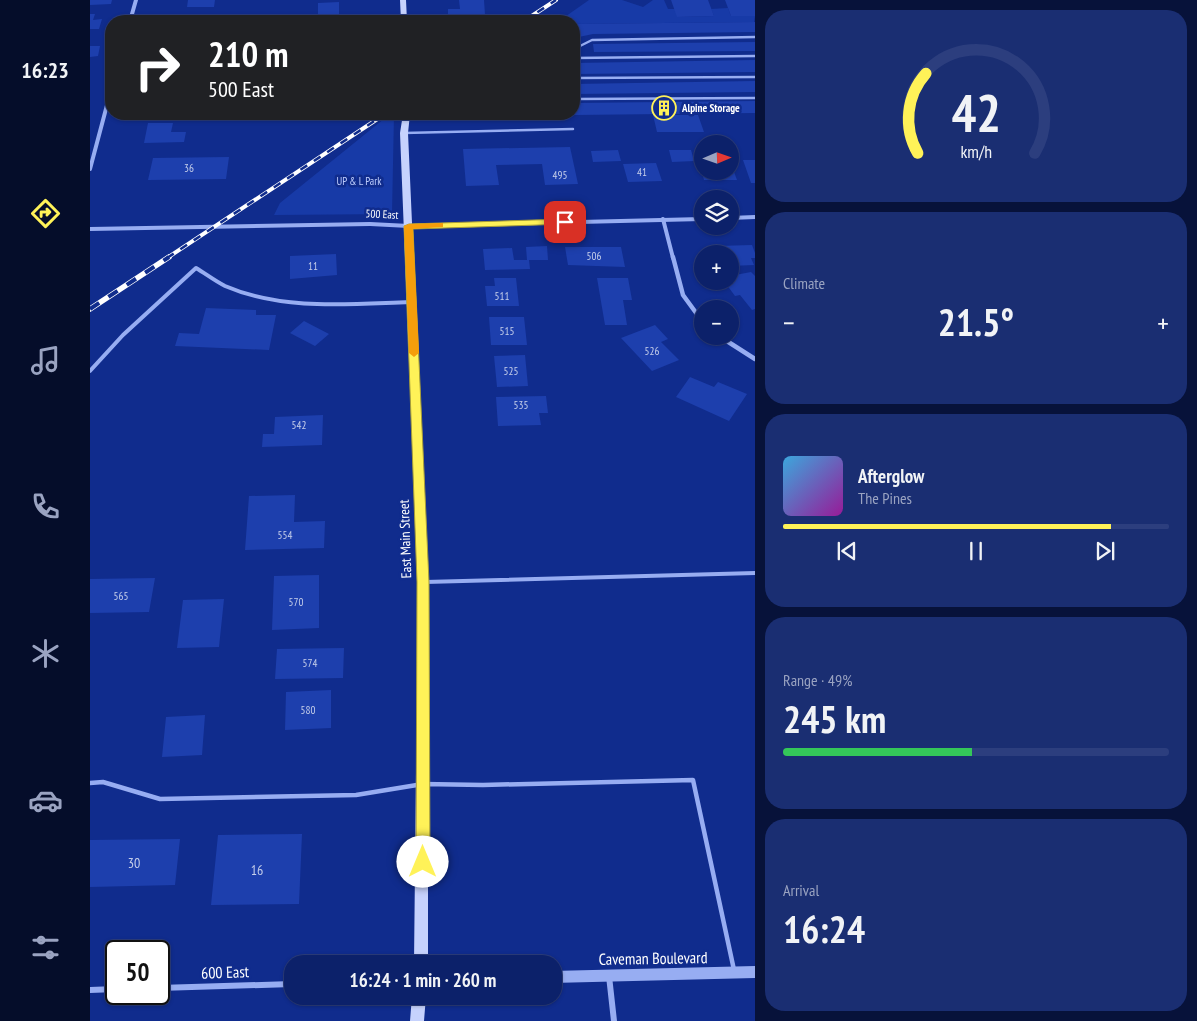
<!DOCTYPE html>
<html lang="en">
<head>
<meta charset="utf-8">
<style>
  body { margin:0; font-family:"PT Sans Narrow",sans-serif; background:#1a2e72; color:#f1f3f6; height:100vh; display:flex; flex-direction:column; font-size:19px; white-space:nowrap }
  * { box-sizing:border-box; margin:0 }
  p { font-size:16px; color:#9aa3c1 }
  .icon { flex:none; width:28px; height:28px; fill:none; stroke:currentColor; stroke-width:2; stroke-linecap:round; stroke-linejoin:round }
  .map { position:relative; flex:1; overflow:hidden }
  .drawer { display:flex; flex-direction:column; gap:10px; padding:10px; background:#07123a; width:442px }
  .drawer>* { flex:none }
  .top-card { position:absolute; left:15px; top:15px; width:475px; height:105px; border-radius:20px; box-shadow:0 1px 4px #0004,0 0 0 1px #2c3e7e; background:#202124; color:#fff; overflow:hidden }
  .needle { width:32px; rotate:88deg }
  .fabs { position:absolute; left:604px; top:135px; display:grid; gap:10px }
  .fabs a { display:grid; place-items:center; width:45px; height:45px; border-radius:50%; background:#0c216a; box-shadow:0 1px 4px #0004,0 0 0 1px #2c3e7e; font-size:25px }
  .speed { position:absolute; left:15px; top:940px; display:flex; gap:10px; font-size:25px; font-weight:700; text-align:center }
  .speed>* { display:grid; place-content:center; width:65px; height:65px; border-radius:50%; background:#0c216a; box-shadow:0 1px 4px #0004,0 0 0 1px #2c3e7e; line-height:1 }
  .speed .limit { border:2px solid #111; border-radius:8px; background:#fff; color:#111 }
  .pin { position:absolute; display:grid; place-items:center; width:42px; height:42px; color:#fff; margin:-21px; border-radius:10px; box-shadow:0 2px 8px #0006 }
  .me { position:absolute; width:55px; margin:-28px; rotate:0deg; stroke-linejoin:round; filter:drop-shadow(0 0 4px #0008) }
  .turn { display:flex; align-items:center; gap:18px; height:105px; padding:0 20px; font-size:22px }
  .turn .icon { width:65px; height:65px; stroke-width:2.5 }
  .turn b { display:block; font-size:35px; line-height:42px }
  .big { font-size:38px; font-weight:800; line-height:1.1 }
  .drawer .widget { flex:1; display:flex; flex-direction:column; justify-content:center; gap:8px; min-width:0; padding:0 18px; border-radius:20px; background:#1a2e72 }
  .drawer .dial { align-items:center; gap:0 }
  .dial svg { height:130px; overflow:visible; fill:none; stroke:#2c3e7e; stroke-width:7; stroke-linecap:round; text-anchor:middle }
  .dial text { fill:#f1f3f6; stroke:none }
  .song { display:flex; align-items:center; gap:15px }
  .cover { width:60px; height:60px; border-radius:8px; background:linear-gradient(135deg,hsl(200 70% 55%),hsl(300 70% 35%)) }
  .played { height:5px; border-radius:2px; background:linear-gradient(90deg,#fff258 85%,#2c3e7e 85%) }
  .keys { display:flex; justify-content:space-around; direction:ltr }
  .heat { display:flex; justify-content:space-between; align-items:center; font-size:28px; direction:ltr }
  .charge { height:8px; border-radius:4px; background:linear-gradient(90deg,#34c759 49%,#2c3e7e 0) }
  .trip { position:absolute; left:194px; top:955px; width:278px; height:50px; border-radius:20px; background:#0c216a; box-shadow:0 1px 4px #0004,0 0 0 1px #2c3e7e; font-weight:800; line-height:50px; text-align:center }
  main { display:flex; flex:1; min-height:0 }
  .menu { display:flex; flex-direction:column; width:90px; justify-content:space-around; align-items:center; background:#050d2a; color:#9aa3c1 }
  .menu .icon { width:35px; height:35px }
  .menu .current { color:#fff258 }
  .menu b { font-size:22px; color:#f1f3f6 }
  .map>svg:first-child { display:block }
  .green { fill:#173aa7 }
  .building { fill:#1d3fad }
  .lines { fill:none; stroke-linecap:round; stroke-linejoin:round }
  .service-far2 { stroke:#97adf2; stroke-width:2.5 }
  .service-far1 { stroke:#97adf2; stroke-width:4 }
  .service { stroke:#97adf2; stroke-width:4.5 }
  .minor-far2 { stroke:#97adf2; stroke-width:4 }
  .minor-far1 { stroke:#97adf2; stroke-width:4.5 }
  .minor { stroke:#97adf2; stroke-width:6 }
  .tertiary { fill:#97adf2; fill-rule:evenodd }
  .secondary { fill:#c6d2fd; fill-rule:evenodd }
  .rail-far1-casing { stroke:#fff; stroke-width:4 }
  .rail-casing { stroke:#fff; stroke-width:5.5 }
  .rail-far1 { stroke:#102c8d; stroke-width:2.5; stroke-dasharray:8; stroke-linecap:butt }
  .rail { stroke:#102c8d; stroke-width:4; stroke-dasharray:11; stroke-linecap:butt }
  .route { fill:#fff258; stroke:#a69d39 }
  .slow { fill:#f59e0b }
  .labels { text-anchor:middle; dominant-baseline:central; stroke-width:5; stroke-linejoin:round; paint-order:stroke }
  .far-poi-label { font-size:11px; font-weight:bold; fill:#fff; stroke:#102c8d; text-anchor:start }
  .number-label { font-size:11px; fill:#c6cfea }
  .far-park-label { font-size:11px; fill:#becdfd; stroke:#102c8d }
  .far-street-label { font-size:11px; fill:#fff; stroke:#102c8d }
  .street-label { font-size:14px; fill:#fff; stroke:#102c8d }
  .near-number-label { font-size:14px; fill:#c6cfea }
  .near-street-label { font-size:16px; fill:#fff; stroke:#102c8d }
</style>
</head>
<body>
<main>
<nav class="menu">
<b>16:23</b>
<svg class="icon current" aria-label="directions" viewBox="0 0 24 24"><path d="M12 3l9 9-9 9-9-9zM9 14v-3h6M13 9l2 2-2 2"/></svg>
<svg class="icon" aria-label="music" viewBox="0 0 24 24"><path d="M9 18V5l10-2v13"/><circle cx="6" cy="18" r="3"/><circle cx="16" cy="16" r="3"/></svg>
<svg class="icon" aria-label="phone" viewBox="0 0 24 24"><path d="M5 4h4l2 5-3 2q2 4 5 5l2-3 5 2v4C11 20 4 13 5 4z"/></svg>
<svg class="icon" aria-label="climate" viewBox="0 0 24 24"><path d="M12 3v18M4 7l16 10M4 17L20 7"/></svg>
<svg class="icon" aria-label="car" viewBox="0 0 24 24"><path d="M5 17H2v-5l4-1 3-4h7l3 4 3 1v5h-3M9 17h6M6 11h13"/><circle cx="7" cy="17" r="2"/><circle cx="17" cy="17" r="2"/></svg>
<svg class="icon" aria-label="filters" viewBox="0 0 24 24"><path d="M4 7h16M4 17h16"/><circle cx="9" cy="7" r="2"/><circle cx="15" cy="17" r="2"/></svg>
</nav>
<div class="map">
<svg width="665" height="1021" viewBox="0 0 665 1021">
  <rect width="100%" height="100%" fill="#102c8d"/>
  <!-- green -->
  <path class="green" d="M499,0h33l21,7 10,-7h11l4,9h7l3,8 36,-1 -3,-7 17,-1 3,8h24l-1,6 -180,2v-3h-15z
    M300,114h4l-2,100 -118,1 6,-12z"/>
  <!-- building -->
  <path class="building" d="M0,0h22l-1,4 -21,1z
    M98,0h27l-1,7h-27z
    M369,0h25l1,15h-37v-6h12z
    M581,0h37l6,16 -37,1z
    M635,0h30v16h-24z
    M249,2v15h-21v-14z
    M0,14h5l-2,6 9,-1 -3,10h-9z
    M212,15v6h-25v-5z
    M125,18l-1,3h-47v-2z
    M665,22v10l-162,2 -19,4v-14z
    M665,42v9l-161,1 -1,-8z
    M0,46h10l-2,10 -8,1z
    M665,60v12l-181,2v-11z
    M665,81v11l-181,2v-10z
    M665,101v12l-181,2v-12z
    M104,114h45v4l-46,1z
    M353,114h67v1l-67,2z
    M563,115h45l6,17h-47z
    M58,123h25l-2,9h15l-2,10 -40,1z
    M480,147l8,37 -33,1 -3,-21 -46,1 3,20 -33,1 -3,-37z
    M528,150l3,11 -28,1 -2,-11z
    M579,150h22l3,11 -22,1z
    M139,157l-3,22 -78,1 5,-22z
    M653,160h12v23h-4z
    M640,161l7,19h-33l-5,-17h3v8h28z
    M566,163l6,18 -34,1 -5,-18z
    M662,245l3,8v5h-4l3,7 -24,1v-12h-11l-2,-8z
    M457,246l1,14h-21l-1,-13z
    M475,247h56l4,20 -57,-2z
    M422,248l2,12h15l1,9 -45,1 -2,-21z
    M246,254l1,21 -47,4v-23z
    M661,272l4,4v33l-3,1 -12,-15 -5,1 -11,-15h6v-5z
    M404,278h22l3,28h-32l-2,-20h10z
    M507,278h31l4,22h-9l4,25h-22z
    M116,308l50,2v5h20l-7,35 -94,-4 4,-13 20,1z
    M399,317h35l3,28h-36z
    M214,321l25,13 -14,12 -25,-13z
    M565,325l13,14 -7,3 18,18 -27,11 -31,-33z
    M435,355l3,31 -31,1 -3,-31z
    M600,377l24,10 4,-5 29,12 -18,27 -53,-24z
    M456,396l2,17h-9l2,12 -43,1 -2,-29z
    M233,415l-1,30 -60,2 1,-13h11l1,-17z
    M205,495l-1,27 31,-1 -1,27 -79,2 4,-54z
    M229,575v53l-47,2 2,-54z
    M65,578l-6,34 -59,1v-34z
    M134,599l-5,48 -42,1 6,-48z
    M254,648l-1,30 -68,1 2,-30z
    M241,690v38l-46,2 1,-38z
    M115,715l-3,40 -40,2 4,-40z
    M212,834l-3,70 -88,1 7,-70z
    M90,839l-5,46 -85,2v-47z"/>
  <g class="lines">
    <!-- service-far2 -->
    <path class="service-far2" d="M484,49l18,-9 163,-3
      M484,58l181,-2
      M484,78l181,-1
      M484,99l181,-1
      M314,133l169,-4"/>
    <!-- service-far1 -->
    <path class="service-far1" d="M0,371l33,-36 73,-67c10,6 19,13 29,18 58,25 124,18 185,16
      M335,582l330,-9"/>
    <!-- service -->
    <path class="service" d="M0,783l13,-1 57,17 196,-4 67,-11 60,1 210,-5 41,190"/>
    <!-- minor-far2 -->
    <path class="minor-far2" d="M40,21l6,-21
      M0,169l21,-79
      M573,219l10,39"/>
    <!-- minor-far1 -->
    <path class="minor-far1" d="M583,257l10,38 19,26
      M629,336l36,23"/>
    <!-- minor -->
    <path class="minor" d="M519,976l5,45
      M69,988l133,-4
      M0,990l26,-1"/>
    <!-- tertiary -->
    <path class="tertiary" d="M665,215v4l-25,1v-4z
      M612,217v4l-293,7 -39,-2 -280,5v-4l280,-5 39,2z
      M665,966v12l-203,5v-12z"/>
    <!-- secondary -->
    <path class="secondary" d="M310,0h6l1,21h-6z
      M313,114h7l-2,19 20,449v382h-14l4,-382 -18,-449z
      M322,996h14l-2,25h-14z"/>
    <!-- rail-far1 casing -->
    <g class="rail-far1-casing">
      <path id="rail-far1" d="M434,21l32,-21
        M77,258l218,-144"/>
    </g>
    <!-- rail casing -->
    <g class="rail-casing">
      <path id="rail" d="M0,309l79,-52"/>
    </g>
    <!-- rail-far1 -->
    <use href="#rail-far1" class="rail-far1"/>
    <!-- rail -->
    <use href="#rail" class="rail"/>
  </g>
  <!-- route -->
  <path class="route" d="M475,219l4,1v4l-156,5 16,353 1,280 -2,5 -5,2 -5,-2 -2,-5 1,-280 -13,-356 5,-2z"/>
  <!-- slow -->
  <path class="slow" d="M350,223h3v4l-30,2 6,124 -5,4 -5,-4 -5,-127 5,-2z"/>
  <!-- icons -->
  <defs>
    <g id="building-ring" transform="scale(1.25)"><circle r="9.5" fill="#102c8d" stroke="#fff258" stroke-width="1.5"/><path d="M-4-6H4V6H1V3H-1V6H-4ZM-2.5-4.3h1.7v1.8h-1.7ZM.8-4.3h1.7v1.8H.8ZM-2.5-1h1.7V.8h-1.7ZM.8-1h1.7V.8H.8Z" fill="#fff258"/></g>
  </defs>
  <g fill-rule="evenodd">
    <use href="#building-ring" x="574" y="108"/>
  </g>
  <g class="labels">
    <!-- far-poi labels -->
    <g class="far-poi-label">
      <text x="592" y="108">Alpine Storage</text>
    </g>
    <!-- number labels -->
    <g class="number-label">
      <text x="99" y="168">36</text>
      <text x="552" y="172">41</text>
      <text x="470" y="175">495</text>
      <text x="504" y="256">506</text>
      <text x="223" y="266">11</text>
      <text x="412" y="296">511</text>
      <text x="417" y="331">515</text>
      <text x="562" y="351">526</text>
      <text x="421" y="371">525</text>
      <text x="431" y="405">535</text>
      <text x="209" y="425">542</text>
      <text x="195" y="535">554</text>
      <text x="31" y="596">565</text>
      <text x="206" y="602">570</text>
      <text x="220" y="663">574</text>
      <text x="218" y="710">580</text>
    </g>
    <!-- far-park labels -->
    <g class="far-park-label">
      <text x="269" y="181">UP &amp; L Park</text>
    </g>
    <!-- far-street labels -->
    <g class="far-street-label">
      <text transform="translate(292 214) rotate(3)">500 East</text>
    </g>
    <!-- street labels -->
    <g class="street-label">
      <text transform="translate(315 539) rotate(-92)">East Main Street</text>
    </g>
    <!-- near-number labels -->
    <g class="near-number-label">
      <text x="44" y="863">30</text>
      <text x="167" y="870">16</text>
    </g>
    <!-- near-street labels -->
    <g class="near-street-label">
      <text transform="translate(563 958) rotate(-1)">Caveman Boulevard</text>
      <text transform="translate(135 972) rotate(-2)">600 East</text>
    </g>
  </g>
</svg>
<div class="fabs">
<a><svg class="needle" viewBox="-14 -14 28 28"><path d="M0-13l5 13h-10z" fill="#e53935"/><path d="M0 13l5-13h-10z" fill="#9aa3c1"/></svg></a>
<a><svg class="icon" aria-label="layers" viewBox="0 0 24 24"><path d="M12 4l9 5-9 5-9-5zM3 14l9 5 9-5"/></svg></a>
<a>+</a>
<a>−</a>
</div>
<div class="speed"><div class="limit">50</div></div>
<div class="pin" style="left:475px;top:222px;background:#d93025"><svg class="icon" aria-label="arrive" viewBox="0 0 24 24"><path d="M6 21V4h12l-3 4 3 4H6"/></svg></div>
<svg class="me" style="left:333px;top:862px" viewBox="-20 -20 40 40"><circle r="19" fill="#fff"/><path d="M0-13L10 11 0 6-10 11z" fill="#fff258"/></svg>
<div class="trip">16:24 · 1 min · 260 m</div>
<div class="top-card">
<div class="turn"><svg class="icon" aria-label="right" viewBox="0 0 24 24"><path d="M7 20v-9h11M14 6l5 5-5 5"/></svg><div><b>210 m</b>500 East</div></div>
</div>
</div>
<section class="drawer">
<div class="widget dial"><svg viewBox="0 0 100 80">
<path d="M14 69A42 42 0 1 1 86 69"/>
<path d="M14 69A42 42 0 0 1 19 20" stroke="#fff258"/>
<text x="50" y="56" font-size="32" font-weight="700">42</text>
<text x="50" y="72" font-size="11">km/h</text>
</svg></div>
<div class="widget"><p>Climate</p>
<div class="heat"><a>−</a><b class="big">21.5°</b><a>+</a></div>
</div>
<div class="widget">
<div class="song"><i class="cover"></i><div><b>Afterglow</b><p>The Pines</p></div></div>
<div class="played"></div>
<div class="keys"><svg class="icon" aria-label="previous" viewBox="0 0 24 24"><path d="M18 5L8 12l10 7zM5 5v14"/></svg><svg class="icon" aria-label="pause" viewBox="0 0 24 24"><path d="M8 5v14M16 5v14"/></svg><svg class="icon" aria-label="next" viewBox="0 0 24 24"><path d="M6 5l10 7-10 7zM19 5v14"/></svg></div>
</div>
<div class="widget"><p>Range · 49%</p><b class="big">245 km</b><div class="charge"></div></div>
<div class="widget"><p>Arrival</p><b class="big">16:24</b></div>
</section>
</main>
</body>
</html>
